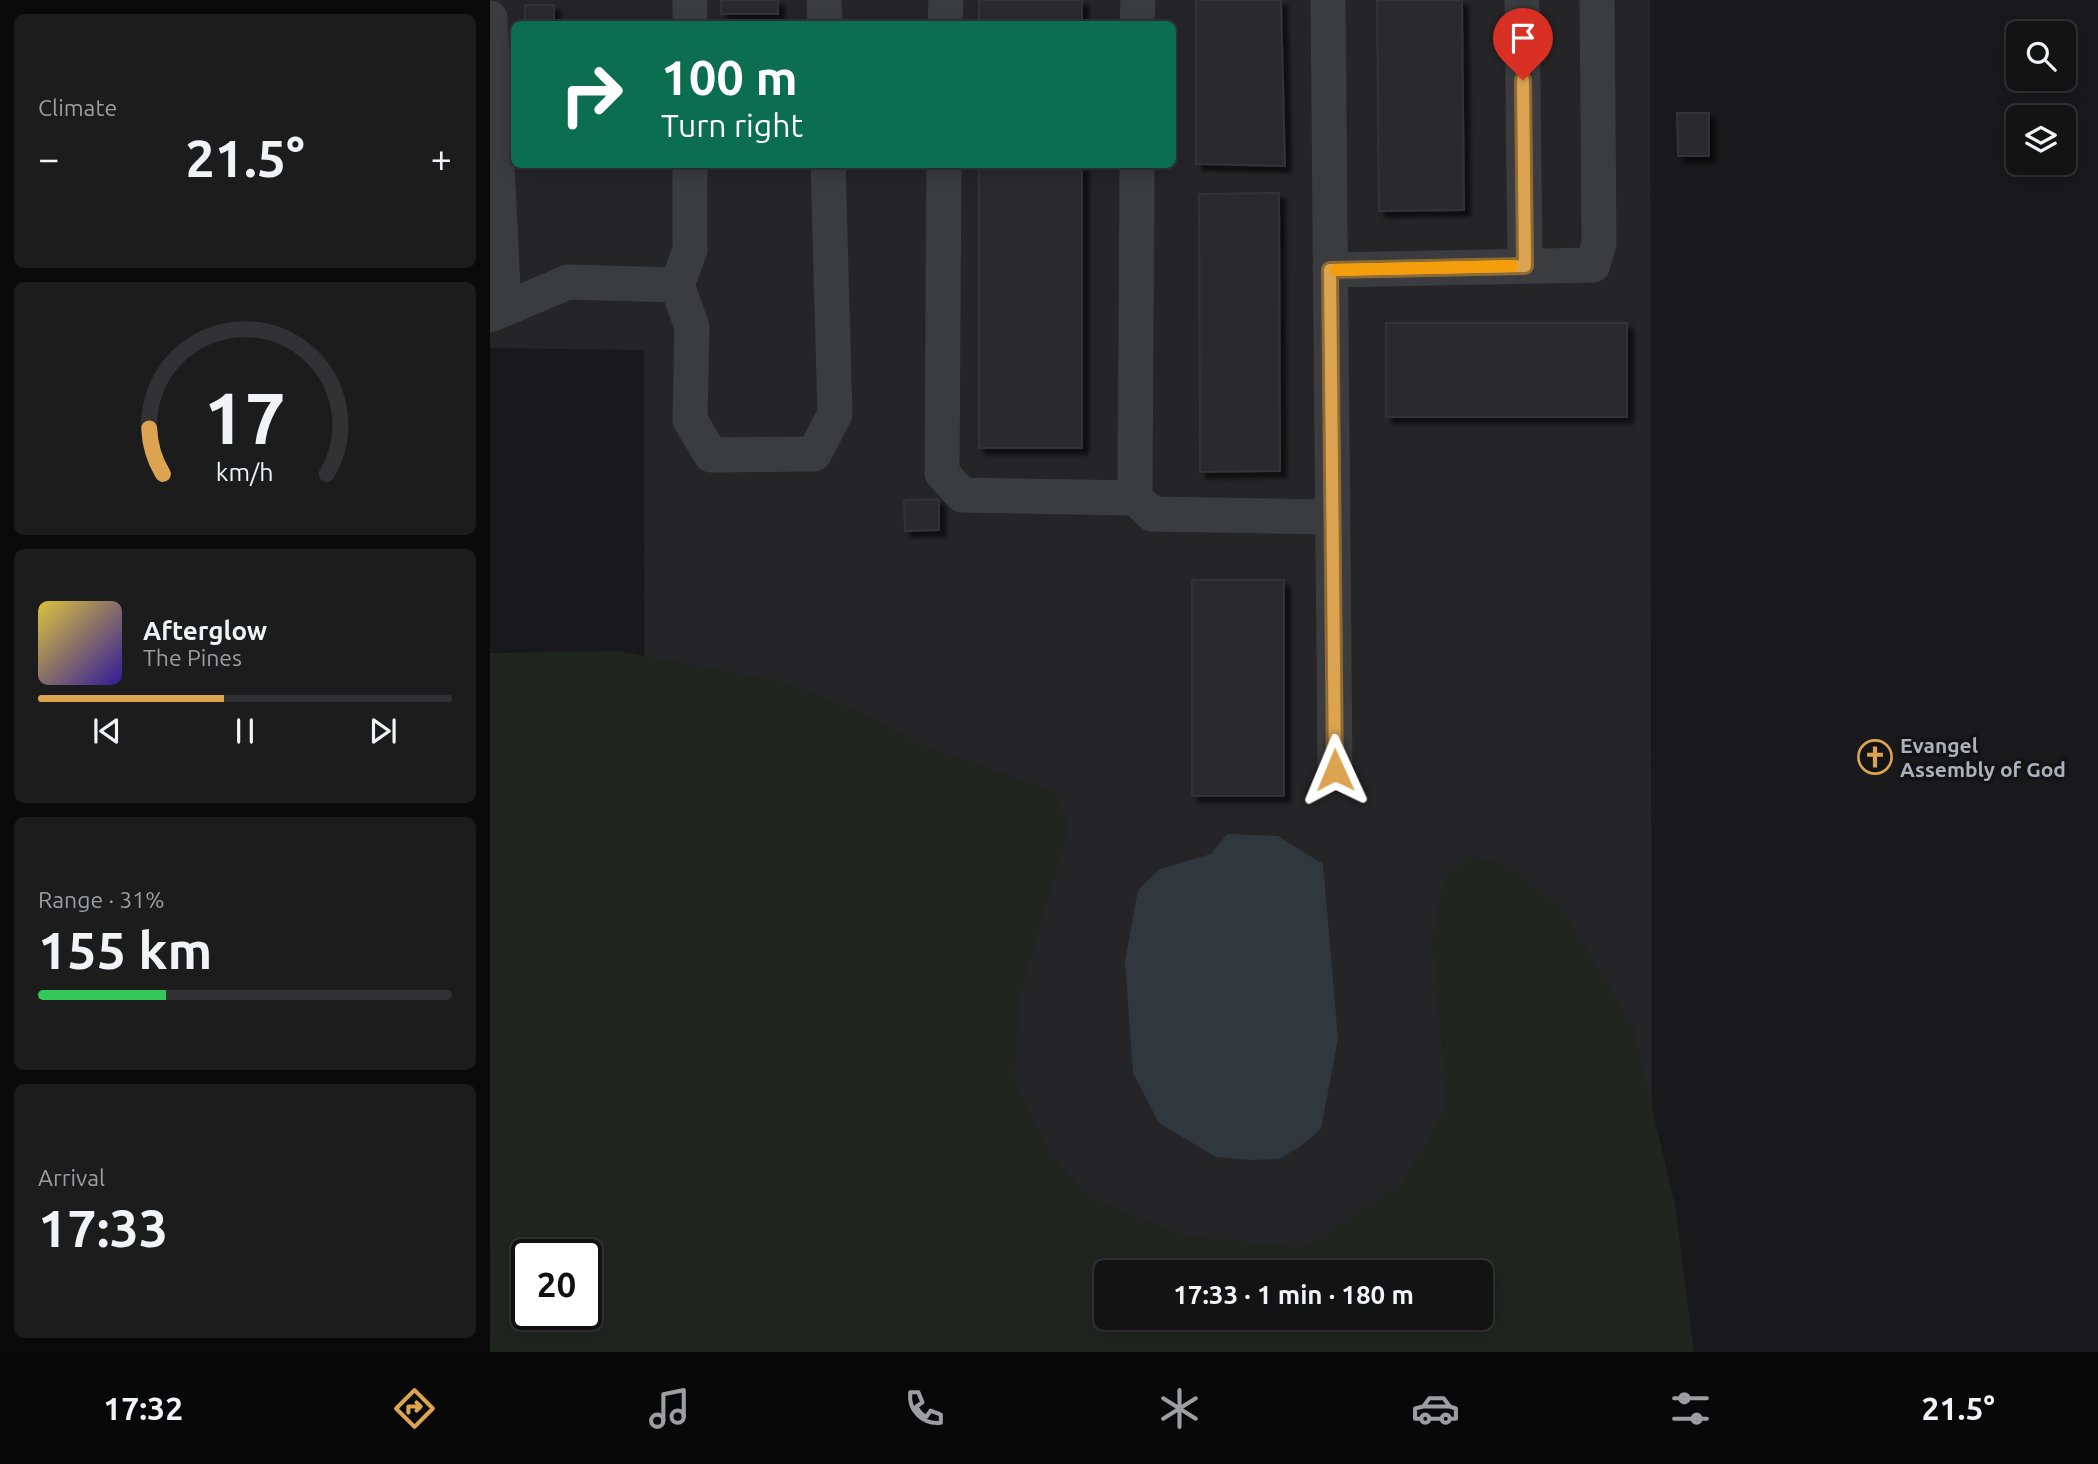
<!DOCTYPE html>
<html lang="en">
<head>
<meta charset="utf-8">
<style>
  body { margin:0; font-family:Ubuntu,sans-serif; background:#1c1c1d; color:#f1f3f6; height:100vh; display:flex; flex-direction:column; font-size:26px; white-space:nowrap }
  * { box-sizing:border-box; margin:0 }
  p { font-size:23px; color:#9d9ea0 }
  .icon { flex:none; width:38px; height:38px; fill:none; stroke:currentColor; stroke-width:2; stroke-linecap:round; stroke-linejoin:round }
  .map { position:relative; flex:1; overflow:hidden }
  .panel { display:flex; flex-direction:column; gap:14px; padding:14px; background:#0a0a0b; width:490px }
  .panel>* { flex:none }
  .banner { position:absolute; left:21px; top:21px; width:665px; height:147px; border-radius:10px; box-shadow:0 4px 18px #0003,0 0 0 2px #323234; background:#0b6e4f; color:#fff; overflow:hidden }
  .buttons { position:absolute; left:1516px; top:21px; display:grid; gap:14px }
  .buttons a { display:grid; place-items:center; width:70px; height:70px; border-radius:10px; background:#131314; box-shadow:0 4px 18px #0003,0 0 0 2px #323234; font-size:35px }
  .speed { position:absolute; left:21px; top:1239px; display:flex; gap:14px; font-size:35px; font-weight:700; text-align:center }
  .speed>* { display:grid; place-content:center; width:91px; height:91px; border-radius:50%; background:#131314; box-shadow:0 4px 18px #0003,0 0 0 2px #323234; line-height:1 }
  .speed .limit { border:4px solid #111; border-radius:10px; background:#fff; color:#111 }
  .pin { position:absolute; display:grid; place-items:center; width:60px; height:60px; color:#fff; margin:-72px -30px; border-radius:50% 50% 50% 0; rotate:-45deg; box-shadow:0 0 7px #0007 }
  .pin .icon { rotate:45deg }
  .me { position:absolute; width:77px; margin:-38px; rotate:359deg; stroke-linejoin:round; filter:drop-shadow(0 0 5px #0008) }
  .turn { display:flex; align-items:center; gap:24px; height:147px; padding:0 35px; font-size:32px }
  .turn .icon { width:91px; height:91px; stroke-width:2.5 }
  .turn b { display:block; font-size:49px; line-height:60px }
  .big { font-size:52px; font-weight:600; line-height:1.1 }
  .panel .tile { flex:1; display:flex; flex-direction:column; justify-content:center; gap:10px; min-width:0; padding:0 24px; border-radius:10px; background:#1c1c1d }
  .panel .dial { align-items:center; gap:0 }
  .dial svg { height:182px; overflow:visible; fill:none; stroke:#323234; stroke-width:7; stroke-linecap:round; text-anchor:middle }
  .dial text { fill:#f1f3f6; stroke:none }
  .song { display:flex; align-items:center; gap:21px }
  .cover { width:84px; height:84px; border-radius:10px; background:linear-gradient(135deg,hsl(50 70% 55%),hsl(250 70% 35%)) }
  .played { height:7px; border-radius:4px; background:linear-gradient(90deg,#dca450 45%,#323234 45%) }
  .keys { display:flex; justify-content:space-around; direction:ltr }
  .heat { display:flex; justify-content:space-between; align-items:center; font-size:38px; direction:ltr }
  .charge { height:10px; border-radius:5px; background:linear-gradient(90deg,#34c759 31%,#323234 0) }
  .trip { position:absolute; left:604px; top:1260px; width:399px; height:70px; border-radius:10px; background:#131314; box-shadow:0 4px 18px #0003,0 0 0 2px #323234; font-weight:600; line-height:70px; text-align:center }
  .menu { display:flex; height:112px; justify-content:space-around; align-items:center; background:#080808; color:#9d9ea0 }
  .menu .icon { width:49px; height:49px }
  .menu .current { color:#dca450 }
  .menu b { font-size:32px; color:#f1f3f6 }
  main { display:flex; flex:1; min-height:0 }
  .map>svg:first-child { display:block }
  .built { fill:#252528; fill-rule:evenodd }
  .green { fill:#202520; fill-rule:evenodd }
  .water { fill:#31383d }
  .building { fill:#2c2c2f; stroke:#333337; stroke-width:2; filter:url(#shadow) }
  .lines { fill:none; stroke-linecap:round; stroke-linejoin:round }
  .minor { stroke:#3b3c3f; stroke-width:35 }
  .route-casing { stroke:#8f6b34; stroke-width:18 }
  .route { stroke:#dca450; stroke-width:12 }
  .slow { stroke:#f59e0b; stroke-width:12 }
  .labels { text-anchor:middle; dominant-baseline:central; stroke-width:7; stroke-linejoin:round; paint-order:stroke }
  .poi-label { font-size:21px; font-weight:bold; fill:#adb1b9; stroke:#141416; text-anchor:start }
</style>
</head>
<body>
<main>
<section class="panel">
<div class="tile"><p>Climate</p>
<div class="heat"><a>−</a><b class="big">21.5°</b><a>+</a></div>
</div>
<div class="tile dial"><svg viewBox="0 0 100 80">
<path d="M14 69A42 42 0 1 1 86 69"/>
<path d="M14 69A42 42 0 0 1 8 49" stroke="#dca450"/>
<text x="50" y="56" font-size="32" font-weight="700">17</text>
<text x="50" y="72" font-size="11">km/h</text>
</svg></div>
<div class="tile">
<div class="song"><i class="cover"></i><div><b>Afterglow</b><p>The Pines</p></div></div>
<div class="played"></div>
<div class="keys"><svg class="icon" aria-label="previous" viewBox="0 0 24 24"><path d="M18 5L8 12l10 7zM5 5v14"/></svg><svg class="icon" aria-label="pause" viewBox="0 0 24 24"><path d="M8 5v14M16 5v14"/></svg><svg class="icon" aria-label="next" viewBox="0 0 24 24"><path d="M6 5l10 7-10 7zM19 5v14"/></svg></div>
</div>
<div class="tile"><p>Range · 31%</p><b class="big">155 km</b><div class="charge"></div></div>
<div class="tile"><p>Arrival</p><b class="big">17:33</b></div>
</section>
<div class="map">
<svg width="1608" height="1352" viewBox="0 0 1608 1352">
  <defs>
    <filter id="shadow"><feDropShadow dx="6" dy="6" stdDeviation="2" flood-color="#0009"/></filter>
  </defs>
  <rect width="100%" height="100%" fill="#19191b"/>
  <!-- built -->
  <path class="built" d="M0,0h1160l2,1352h-1007l-1,-1002 -154,-2zM24,24h658v140h-658zM616,1272h374v46h-374z"/>
  <!-- green -->
  <path class="green" d="M128,651l165,31 70,27 70,37 131,45 15,37 -49,167 -6,82 34,73 43,49 94,37 119,12 97,-64 46,-76 -15,-167 12,-61 27,-25 40,13 52,42 70,116 42,180 19,146h-1204v-699zM37,1255h59v59h-59zM616,1272h374v46h-374z"/>
  <!-- water -->
  <path class="water" d="M737,834l51,2 45,28 15,175 -17,90 -23,19 -20,11 -27,1 -35,-3 -57,-34 -26,-50 -8,-111 13,-72 22,-21 51,-15z"/>
  <!-- building -->
  <path class="building" d="M231,0h57v14h-57z
    M489,0h103v24h-103z
    M706,0h85l4,166 -89,-2z
    M887,0h85l2,210 -85,1z
    M35,5h29v19h-29z
    M1187,113h32v43h-31z
    M489,164h103v284h-103z
    M789,193l1,278 -80,1 -1,-278z
    M896,323h241v94h-241z
    M449,499v31l-34,1 -1,-31z
    M702,580h92v216h-92z"/>
  <g class="lines">
    <!-- minor -->
    <path class="minor" d="M200,0v24
      M334,0l1,24
      M838,0l7,770
      M1032,0l3,266
      M0,18l14,291
      M455,24l1,-24
      M647,24l1,-24
      M454,164l-2,309 20,22 173,3
      M647,164l-2,334 17,16 181,3
      M840,270l263,-5 6,-22 -2,-243
      M187,285l13,-35v-86
      M0,315l78,-33 109,3 15,42 -2,93 21,35 103,-1 21,-40 -7,-250"/>
  </g>
  <g class="lines">
    <!-- route casing -->
    <g class="route-casing">
      <path id="route" d="M845,770l-5,-500 195,-4 -2,-186"/>
    </g>
    <!-- route -->
    <use href="#route" class="route"/>
    <!-- slow -->
    <path class="slow" d="M846,270l176,-4"/>
  </g>
  <!-- icons -->
  <defs>
    <g id="church-ring" transform="scale(1.75)"><circle r="9.5" fill="#141416" stroke="#dca450" stroke-width="1.5"/><path d="M-1.2-6h2.4v3.5h3.3v2.4h-3.3V6h-2.4V-.1h-3.3v-2.4h3.3Z" fill="#dca450"/></g>
  </defs>
  <g fill-rule="evenodd">
    <use href="#church-ring" x="1385" y="757"/>
  </g>
  <g class="labels">
    <!-- poi labels -->
    <g class="poi-label">
      <text x="1410" y="745">Evangel<tspan x="1410" dy="24">Assembly of God</tspan></text>
    </g>
  </g>
</svg>
<div class="buttons">
<a><svg class="icon" aria-label="search" viewBox="0 0 24 24"><circle cx="10" cy="10" r="6"/><path d="M15 15l6 6"/></svg></a>
<a><svg class="icon" aria-label="layers" viewBox="0 0 24 24"><path d="M12 4l9 5-9 5-9-5zM3 14l9 5 9-5"/></svg></a>
</div>
<div class="speed"><div class="limit">20</div></div>
<div class="pin" style="left:1033px;top:80px;background:#d93025"><svg class="icon" aria-label="arrive" viewBox="0 0 24 24"><path d="M6 21V4h12l-3 4 3 4H6"/></svg></div>
<svg class="me" style="left:845px;top:770px" viewBox="-20 -20 40 40"><path d="M0-17L14 15 0 8-14 15z" fill="#dca450" stroke="#fff" stroke-width="4"/></svg>
<div class="trip">17:33 · 1 min · 180 m</div>
<div class="banner">
<div class="turn"><svg class="icon" aria-label="right" viewBox="0 0 24 24"><path d="M7 20v-9h11M14 6l5 5-5 5"/></svg><div><b>100 m</b>Turn right</div></div>
</div>
</div>
</main>
<nav class="menu">
<b>17:32</b>
<svg class="icon current" aria-label="directions" viewBox="0 0 24 24"><path d="M12 3l9 9-9 9-9-9zM9 14v-3h6M13 9l2 2-2 2"/></svg>
<svg class="icon" aria-label="music" viewBox="0 0 24 24"><path d="M9 18V5l10-2v13"/><circle cx="6" cy="18" r="3"/><circle cx="16" cy="16" r="3"/></svg>
<svg class="icon" aria-label="phone" viewBox="0 0 24 24"><path d="M5 4h4l2 5-3 2q2 4 5 5l2-3 5 2v4C11 20 4 13 5 4z"/></svg>
<svg class="icon" aria-label="climate" viewBox="0 0 24 24"><path d="M12 3v18M4 7l16 10M4 17L20 7"/></svg>
<svg class="icon" aria-label="car" viewBox="0 0 24 24"><path d="M5 17H2v-5l4-1 3-4h7l3 4 3 1v5h-3M9 17h6M6 11h13"/><circle cx="7" cy="17" r="2"/><circle cx="17" cy="17" r="2"/></svg>
<svg class="icon" aria-label="filters" viewBox="0 0 24 24"><path d="M4 7h16M4 17h16"/><circle cx="9" cy="7" r="2"/><circle cx="15" cy="17" r="2"/></svg>
<b>21.5°</b>
</nav>
</body>
</html>
